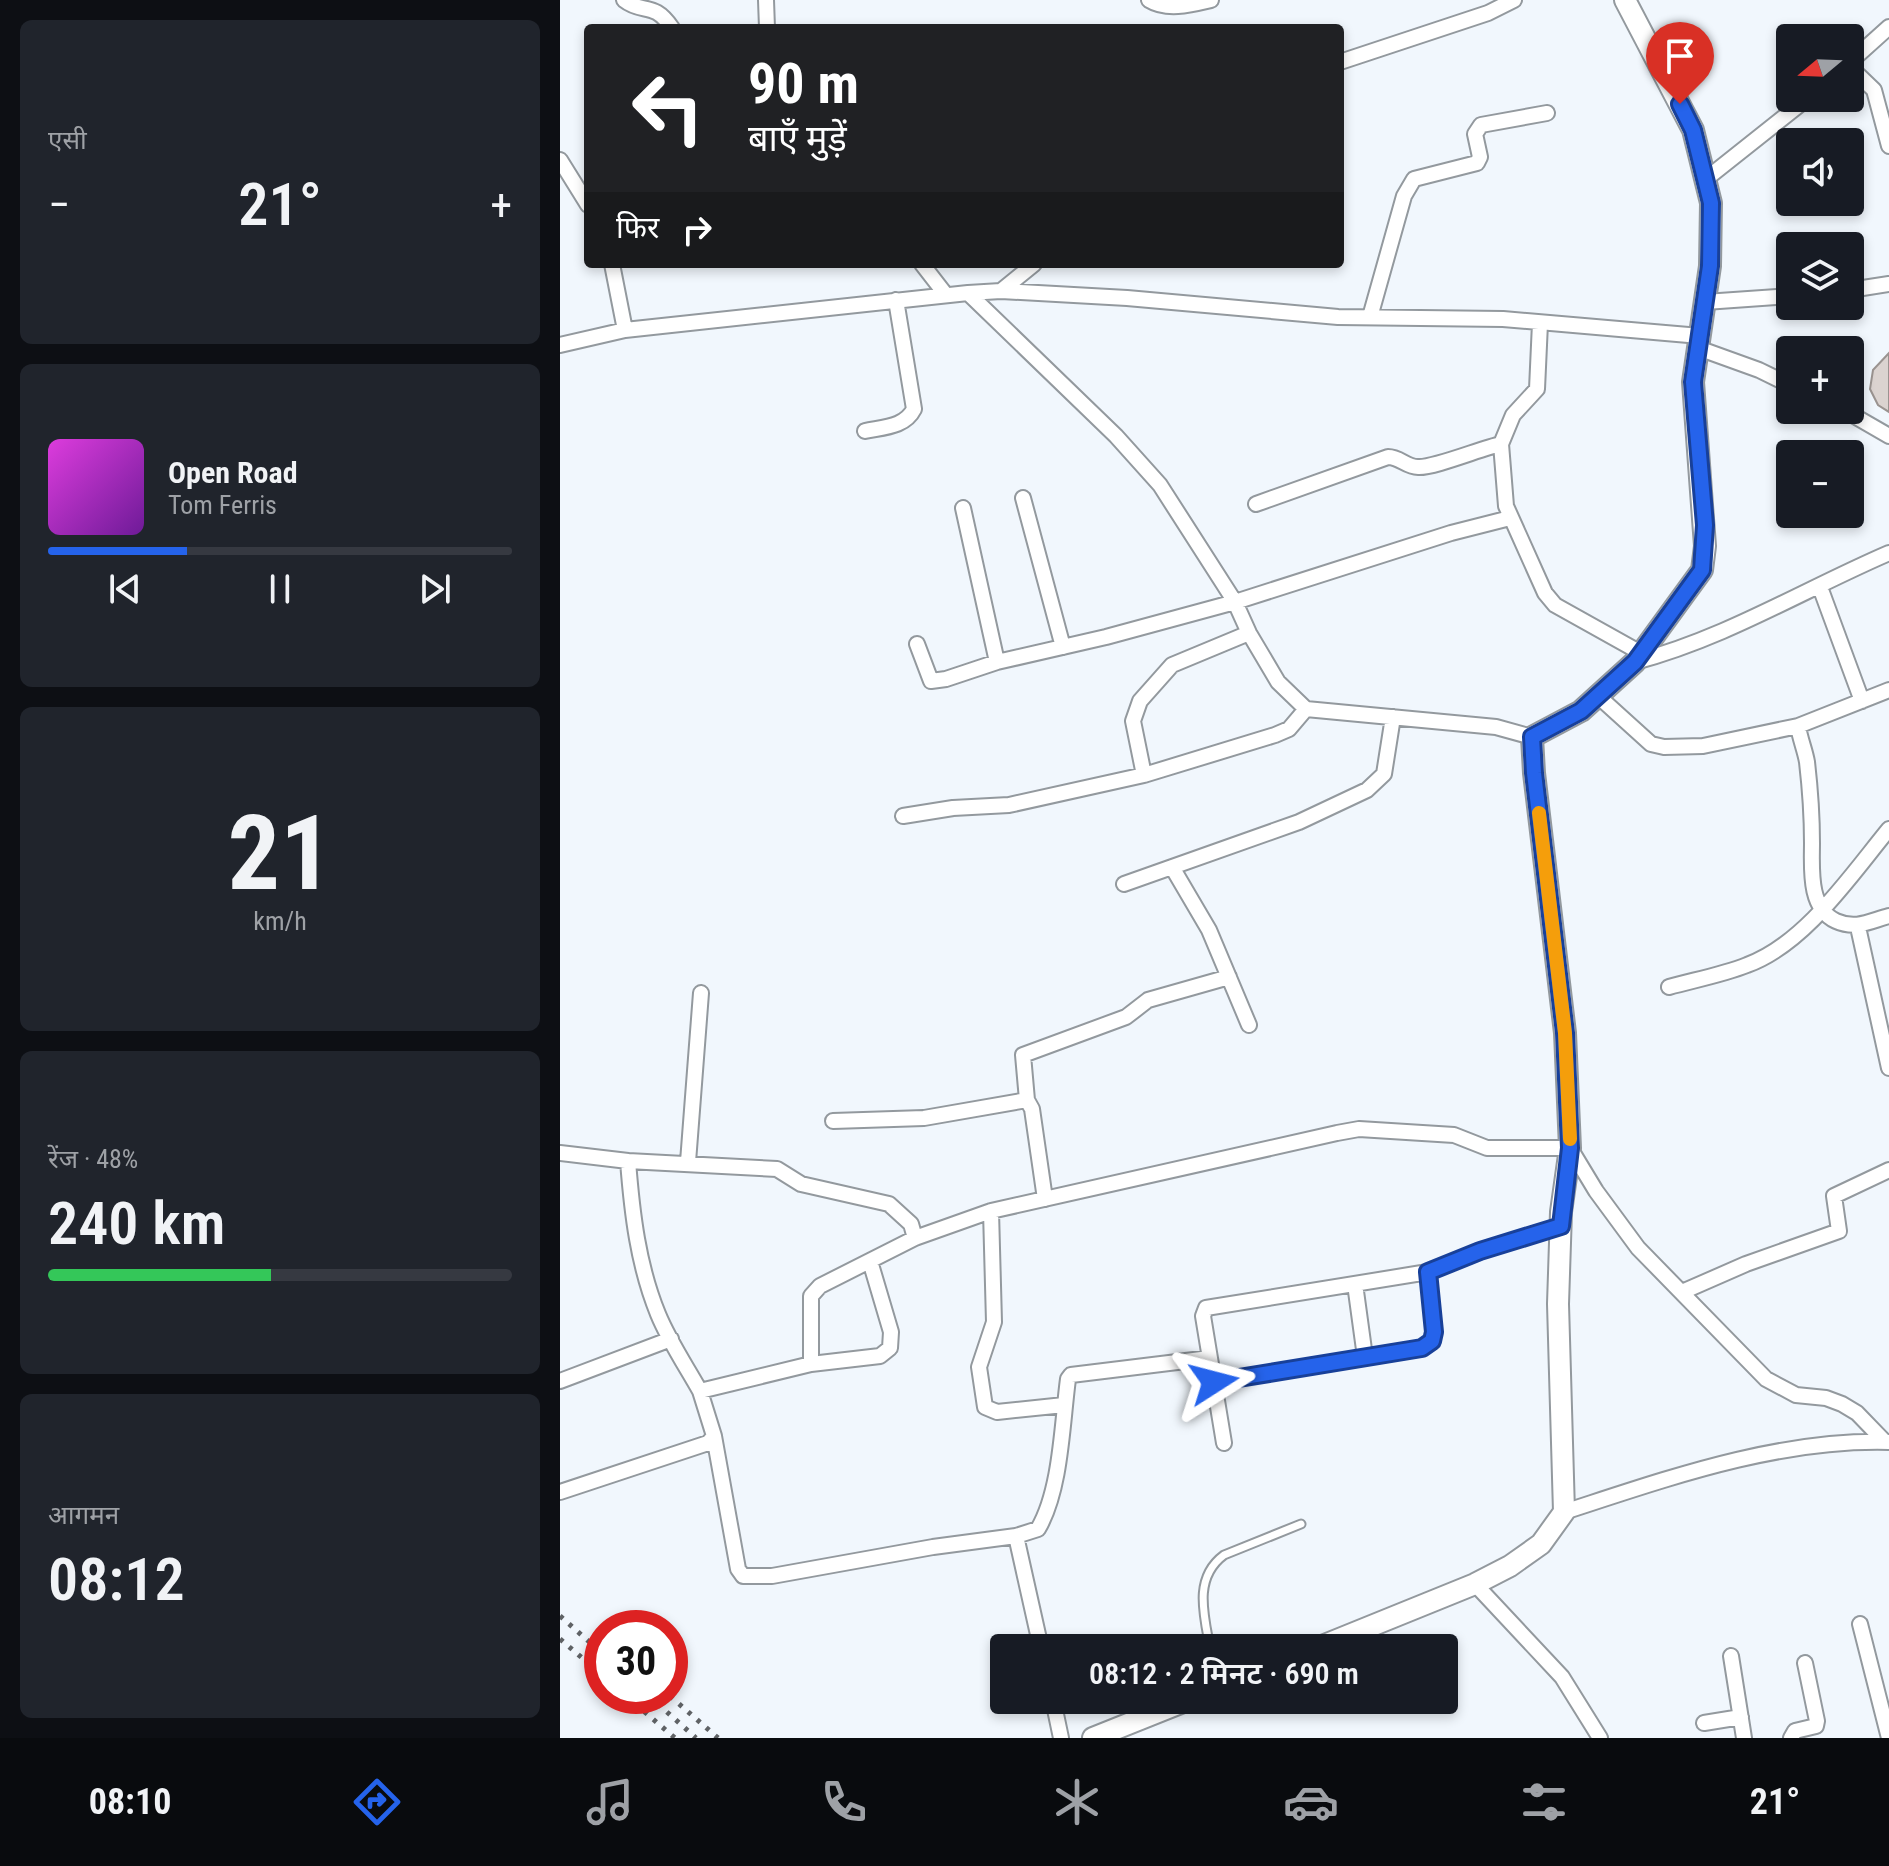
<!DOCTYPE html>
<html lang="hi">
<head>
<meta charset="utf-8">
<style>
  body { margin:0; font-family:"Roboto Condensed","Noto Sans Devanagari",sans-serif; background:#20242c; color:#f1f3f6; height:100vh; display:flex; flex-direction:column; font-size:30px; white-space:nowrap }
  * { box-sizing:border-box; margin:0 }
  p { font-size:26px; color:#9ea1a6 }
  .icon { flex:none; width:44px; height:44px; fill:none; stroke:currentColor; stroke-width:2; stroke-linecap:round; stroke-linejoin:round }
  .map { position:relative; flex:1; overflow:hidden }
  .side { display:flex; flex-direction:column; gap:20px; padding:20px; background:#0d0f14; width:560px }
  .side>* { flex:none }
  .hud { position:absolute; left:24px; top:24px; width:760px; height:244px; border-radius:8px; box-shadow:0 4px 12px #0003; background:#202124; color:#fff; overflow:hidden }
  .needle { width:52px; rotate:251deg }
  .controls { position:absolute; left:1216px; top:24px; display:grid; gap:16px }
  .controls a { display:grid; place-items:center; width:88px; height:88px; border-radius:8px; background:#171b24; box-shadow:0 4px 12px #0003; font-size:40px }
  .speed { position:absolute; left:24px; top:1610px; display:flex; gap:16px; font-size:40px; font-weight:700; text-align:center }
  .speed>* { display:grid; place-content:center; width:104px; height:104px; border-radius:50%; background:#171b24; box-shadow:0 4px 12px #0003; line-height:1 }
  .speed .limit { border:12px solid #d22; background:#fff; color:#111 }
  .pin { position:absolute; display:grid; place-items:center; width:68px; height:68px; color:#fff; margin:-82px -34px; border-radius:50% 50% 50% 0; rotate:-45deg; box-shadow:0 0 8px #0007 }
  .pin .icon { rotate:45deg }
  .me { position:absolute; width:88px; margin:-44px; rotate:81deg; stroke-linejoin:round; filter:drop-shadow(0 0 6px #0008) }
  .turn { display:flex; align-items:center; gap:28px; height:168px; padding:0 32px; font-size:36px }
  .turn .icon { width:104px; height:104px; stroke-width:2.5 }
  .turn b { display:block; font-size:56px; line-height:68px }
  .then { display:flex; align-items:center; height:76px; padding:0 32px; background:#0003; gap:16px; font-size:30px }
  .big { font-size:60px; font-weight:600; line-height:1.1 }
  .side .tile { flex:1; display:flex; flex-direction:column; justify-content:center; gap:12px; min-width:0; padding:0 28px; border-radius:12px; background:#20242c }
  .side .dial { align-items:center; gap:0 }
  .dial b { font-size:104px; line-height:1 }
  .song { display:flex; align-items:center; gap:24px }
  .cover { width:96px; height:96px; border-radius:12px; background:linear-gradient(135deg,hsl(300 70% 55%),hsl(280 70% 35%)) }
  .played { height:8px; border-radius:4px; background:linear-gradient(90deg,#2563eb 30%,#363941 30%) }
  .keys { display:flex; justify-content:space-around; direction:ltr }
  .heat { display:flex; justify-content:space-between; align-items:center; font-size:44px; direction:ltr }
  .charge { height:12px; border-radius:6px; background:linear-gradient(90deg,#34c759 48%,#363941 0) }
  .trip { position:absolute; left:430px; top:1634px; width:468px; height:80px; border-radius:8px; background:#171b24; box-shadow:0 4px 12px #0003; font-weight:600; line-height:80px; text-align:center }
  .tab-bar { display:flex; height:128px; justify-content:space-around; align-items:center; background:#090b0e; color:#9ea1a6 }
  .tab-bar .icon { width:56px; height:56px }
  .tab-bar .active { color:#2563eb }
  .tab-bar b { font-size:36px; color:#f1f3f6 }
  main { display:flex; flex:1; min-height:0 }
  .map>svg:first-child { display:block }
  .building { fill:#dbd3d0; stroke:#9a9390; stroke-width:2 }
  .lines { fill:none; stroke-linecap:round; stroke-linejoin:round }
  .lane-casing { stroke:#93999e; stroke-width:11 }
  .street-casing { stroke:#93999e; stroke-width:18 }
  .secondary-casing { stroke:#93999e; stroke-width:24 }
  .lane { stroke:#fff; stroke-width:7 }
  .street { stroke:#fff; stroke-width:14 }
  .secondary { stroke:#fff; stroke-width:20 }
  .rail { stroke:#5f6265; stroke-width:5; stroke-dasharray:4 8; stroke-linecap:butt }
  .route-casing { stroke:#184099; stroke-width:20 }
  .route { stroke:#2563eb; stroke-width:14 }
  .slow { stroke:#f59e0b; stroke-width:14 }
</style>
</head>
<body>
<main>
<section class="side">
<div class="tile"><p>एसी</p>
<div class="heat"><a>−</a><b class="big">21°</b><a>+</a></div>
</div>
<div class="tile">
<div class="song"><i class="cover"></i><div><b>Open Road</b><p>Tom Ferris</p></div></div>
<div class="played"></div>
<div class="keys"><svg class="icon" aria-label="previous" viewBox="0 0 24 24"><path d="M18 5L8 12l10 7zM5 5v14"/></svg><svg class="icon" aria-label="pause" viewBox="0 0 24 24"><path d="M8 5v14M16 5v14"/></svg><svg class="icon" aria-label="next" viewBox="0 0 24 24"><path d="M6 5l10 7-10 7zM19 5v14"/></svg></div>
</div>
<div class="tile dial"><b>21</b><p>km/h</p></div>
<div class="tile"><p>रेंज · 48%</p><b class="big">240 km</b><div class="charge"></div></div>
<div class="tile"><p>आगमन</p><b class="big">08:12</b></div>
</section>
<div class="map">
<svg width="1329" height="1738" viewBox="0 0 1329 1738">
  <rect width="100%" height="100%" fill="#f1f7fd"/>
  <!-- building -->
  <path class="building" d="M1329,353v59l-11,-7 -8,-16 3,-19z"/>
  <g class="lines">
    <!-- lane casing -->
    <g class="lane-casing">
      <path id="lane" d="M650,1648c-6,-33 -17,-70 14,-93l77,-31"/>
    </g>
    <!-- street casing -->
    <g class="street-casing">
      <path id="street" d="M64,0c19,15 29,0 48,28
        M206,0l1,28
        M589,0c18,11 41,5 62,0
        M780,62l148,-49 26,-13
        M1290,62l39,-35
        M1290,67l24,23 15,56
        M0,160l28,45
        M1146,179l102,-81
        M52,264l13,66
        M362,264l24,31
        M1290,290l39,-6
        M441,291l33,-27
        M408,293l33,-2 126,7 211,19 165,2 197,17
        M1145,302l85,-6
        M810,317l34,-121 10,-17 63,-16 3,-6 -5,-23 6,-9 66,-12
        M0,345l65,-15 343,-37 148,143 44,49 75,117 14,31 29,49 28,27 190,18 36,10
        M1138,348l61,22 31,15
        M1284,410l45,26
        M305,431c19,-4 40,-4 49,-22l-18,-109
        M941,444l12,-29 24,-26 3,-66
        M463,498l40,149
        M696,504l132,-47c12,0 18,10 30,10 16,1 64,-19 83,-23l5,62 39,87 10,12 86,48
        M403,508l34,154
        M1260,587l42,114
        M357,644l14,37 15,-2 51,-17 109,-25 129,-35 216,-69 59,-15
        M1075,662c91,-24 168,-72 254,-109
        M1038,696l53,48 13,3 39,-1 95,-20 91,-36
        M1238,726c2,13 7,24 9,36 3,26 5,55 5,81 0,25 -4,65 24,78 20,9 34,0 53,-5
        M584,775l-11,-54 7,-20 32,-36 77,-32
        M343,816l50,-8 56,-3 135,-30 131,-40 14,-6 17,-20
        M612,867l37,63 40,95
        M564,884l175,-62 68,-32 17,-16 9,-57
        M1298,927l31,141
        M1109,987c25,-7 53,-12 78,-22 58,-21 104,-90 142,-136
        M467,1100l-4,-45 103,-38 22,-17 81,-23
        M273,1121l91,-3 103,-18 5,9 13,90
        M0,1153l68,8
        M128,1162l13,-169
        M431,1211l3,111 -15,45 6,40 12,5 67,-7
        M795,1284l10,73
        M1122,1292l64,-28 93,-33 -5,-35 55,-26
        M251,1364l69,-8 10,-8 1,-16 -21,-71
        M0,1381l111,-42
        M654,1382l208,-34 10,-7 2,-9 -6,-60
        M140,1391c-14,-25 -31,-50 -42,-77 -20,-49 -26,-101 -30,-153l149,8 24,15 88,20 22,20 4,14
        M154,1436l24,133 5,7h29l161,-29 83,-11 22,-7c23,-39 24,-105 30,-150l3,-4 139,-17
        M664,1443l-21,-127 3,-8 222,-36 52,-21 81,-25
        M0,1492l148,-49 6,-7 -14,-45 111,-27v-68l9,-10 95,-48 76,-27 346,-78 22,-4 95,6 33,13h83l26,43 42,57 128,131 30,16 30,3 16,6 15,9 28,29
        M1004,1512c105,-34 213,-73 325,-70
        M456,1536l25,112
        M915,1584l87,93 38,61
        M1300,1624l29,114
        M1171,1656l13,82
        M493,1700l8,38
        M1144,1723l37,-6
        M1231,1738l4,-7 21,-5 1,-5 -12,-58"/>
    </g>
    <!-- secondary casing -->
    <g class="secondary-casing">
      <path id="secondary" d="M757,1648l158,-64 35,-18 31,-22 23,-32 -6,-208 3,-92 9,-64 -5,-115 -31,-260 -2,-36 49,-26 54,-49 67,-92 3,-24 -12,-164 17,-116 1,-63 -18,-73 -68,-130
        M533,1738l95,-38"/>
    </g>
    <!-- lane -->
    <use href="#lane" class="lane"/>
    <!-- street -->
    <use href="#street" class="street"/>
    <!-- secondary -->
    <use href="#secondary" class="secondary"/>
    <!-- rail -->
    <path class="rail" d="M0,1616l42,37
      M0,1639l42,36
      M66,1696l49,42
      M89,1696l47,42
      M110,1696l48,42"/>
  </g>
  <g class="lines">
    <!-- route casing -->
    <g class="route-casing">
      <path id="route" d="M654,1382l208,-34 10,-7 2,-9 -6,-60 52,-21 81,-25 9,-78 -5,-115 -31,-260 -2,-36 49,-26 54,-49 67,-92 3,-45 -12,-143 17,-116 1,-63 -18,-73 -13,-26"/>
    </g>
    <!-- route -->
    <use href="#route" class="route"/>
    <!-- slow -->
    <path class="slow" d="M979,813l26,220 5,106"/>
  </g>
</svg>
<div class="controls">
<a><svg class="needle" viewBox="-14 -14 28 28"><path d="M0-13l5 13h-10z" fill="#e53935"/><path d="M0 13l5-13h-10z" fill="#9ea1a6"/></svg></a>
<a><svg class="icon" aria-label="sound" viewBox="0 0 24 24"><path d="M4 9h4l5-4v14l-5-4H4zM17 9q2 3 0 6"/></svg></a>
<a><svg class="icon" aria-label="layers" viewBox="0 0 24 24"><path d="M12 4l9 5-9 5-9-5zM3 14l9 5 9-5"/></svg></a>
<a>+</a>
<a>−</a>
</div>
<div class="speed"><div class="limit">30</div></div>
<div class="pin" style="left:1120px;top:104px;background:#d93025"><svg class="icon" aria-label="arrive" viewBox="0 0 24 24"><path d="M6 21V4h12l-3 4 3 4H6"/></svg></div>
<svg class="me" style="left:654px;top:1382px" viewBox="-20 -20 40 40"><path d="M0-17L14 15 0 8-14 15z" fill="#2563eb" stroke="#fff" stroke-width="4"/></svg>
<div class="trip">08:12 · 2 मिनट · 690 m</div>
<div class="hud">
<div class="turn"><svg class="icon" aria-label="left" viewBox="0 0 24 24"><path d="M17 20v-9H6M10 6l-5 5 5 5"/></svg><div><b>90 m</b>बाएँ मुड़ें</div></div>
<div class="then">फिर<svg class="icon" aria-label="right" viewBox="0 0 24 24"><path d="M7 20v-9h11M14 6l5 5-5 5"/></svg></div>
</div>
</div>
</main>
<nav class="tab-bar">
<b>08:10</b>
<svg class="icon active" aria-label="directions" viewBox="0 0 24 24"><path d="M12 3l9 9-9 9-9-9zM9 14v-3h6M13 9l2 2-2 2"/></svg>
<svg class="icon" aria-label="music" viewBox="0 0 24 24"><path d="M9 18V5l10-2v13"/><circle cx="6" cy="18" r="3"/><circle cx="16" cy="16" r="3"/></svg>
<svg class="icon" aria-label="phone" viewBox="0 0 24 24"><path d="M5 4h4l2 5-3 2q2 4 5 5l2-3 5 2v4C11 20 4 13 5 4z"/></svg>
<svg class="icon" aria-label="climate" viewBox="0 0 24 24"><path d="M12 3v18M4 7l16 10M4 17L20 7"/></svg>
<svg class="icon" aria-label="car" viewBox="0 0 24 24"><path d="M5 17H2v-5l4-1 3-4h7l3 4 3 1v5h-3M9 17h6M6 11h13"/><circle cx="7" cy="17" r="2"/><circle cx="17" cy="17" r="2"/></svg>
<svg class="icon" aria-label="filters" viewBox="0 0 24 24"><path d="M4 7h16M4 17h16"/><circle cx="9" cy="7" r="2"/><circle cx="15" cy="17" r="2"/></svg>
<b>21°</b>
</nav>
</body>
</html>
